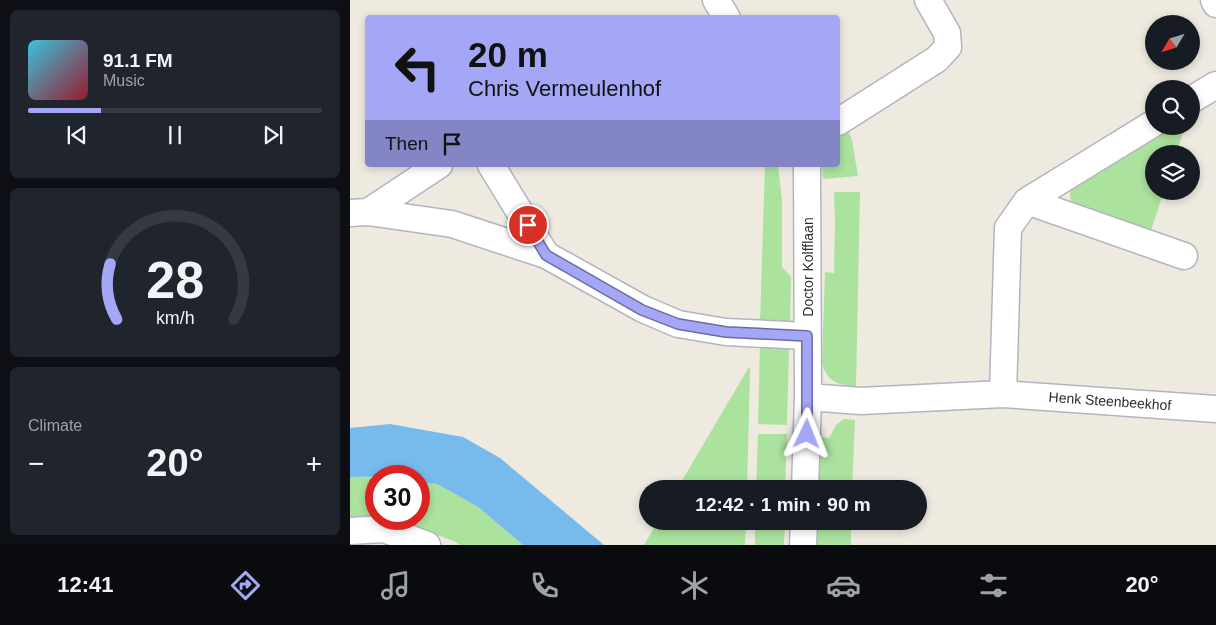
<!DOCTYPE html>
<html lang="en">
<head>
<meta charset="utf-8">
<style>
  body { margin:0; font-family:Helvetica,sans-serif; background:#20242c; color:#f1f3f6; height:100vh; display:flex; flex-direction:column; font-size:19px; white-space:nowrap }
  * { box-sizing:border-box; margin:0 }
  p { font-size:16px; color:#9ea1a6 }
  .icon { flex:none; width:28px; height:28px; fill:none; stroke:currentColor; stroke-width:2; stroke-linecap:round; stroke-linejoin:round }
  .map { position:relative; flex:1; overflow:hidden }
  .details { display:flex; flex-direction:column; gap:10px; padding:10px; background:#0d0f14; width:350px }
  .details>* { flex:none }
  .hud { position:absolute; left:15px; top:15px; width:475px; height:152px; border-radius:5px; box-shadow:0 2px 8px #0003; background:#a4a7f6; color:#111; overflow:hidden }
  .needle { width:32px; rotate:232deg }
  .controls { position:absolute; left:795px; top:15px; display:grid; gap:10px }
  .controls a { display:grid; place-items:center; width:55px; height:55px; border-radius:50%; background:#171b24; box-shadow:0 2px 8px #0003; font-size:25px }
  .speed { position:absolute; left:15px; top:465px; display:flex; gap:10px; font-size:25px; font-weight:700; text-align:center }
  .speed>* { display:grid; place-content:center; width:65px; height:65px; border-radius:50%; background:#171b24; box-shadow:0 2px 8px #0003; line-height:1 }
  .speed .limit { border:8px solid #d22; background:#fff; color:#111 }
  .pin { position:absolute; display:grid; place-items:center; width:42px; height:42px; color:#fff; margin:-21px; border:2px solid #fff; border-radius:50%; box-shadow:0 1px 5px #0007 }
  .me { position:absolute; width:55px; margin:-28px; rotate:2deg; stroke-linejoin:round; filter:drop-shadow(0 0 4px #0008) }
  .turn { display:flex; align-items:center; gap:18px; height:105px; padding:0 20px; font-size:22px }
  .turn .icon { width:65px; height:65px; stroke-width:2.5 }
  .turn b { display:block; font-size:35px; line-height:42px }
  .then { display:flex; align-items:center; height:48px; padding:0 20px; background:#0003; gap:10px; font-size:19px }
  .big { font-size:38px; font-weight:700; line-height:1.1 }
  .details .widget { flex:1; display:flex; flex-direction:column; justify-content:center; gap:8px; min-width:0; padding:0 18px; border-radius:8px; background:#20242c }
  .details .dial { align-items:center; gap:0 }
  .dial svg { height:130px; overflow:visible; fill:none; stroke:#363941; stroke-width:7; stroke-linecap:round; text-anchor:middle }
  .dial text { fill:#f1f3f6; stroke:none }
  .song { display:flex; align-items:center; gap:15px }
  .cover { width:60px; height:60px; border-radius:8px; background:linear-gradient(135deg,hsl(190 70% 55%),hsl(350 70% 35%)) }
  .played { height:5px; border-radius:2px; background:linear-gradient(90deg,#a4a7f6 25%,#363941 25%) }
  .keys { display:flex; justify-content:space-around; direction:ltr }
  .heat { display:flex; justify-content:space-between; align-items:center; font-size:28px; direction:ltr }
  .trip { position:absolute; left:289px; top:480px; width:288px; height:50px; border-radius:25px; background:#171b24; box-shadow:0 2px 8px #0003; font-weight:700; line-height:50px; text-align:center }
  .dock { display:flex; height:80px; justify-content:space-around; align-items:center; background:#090b0e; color:#9ea1a6 }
  .dock .icon { width:35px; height:35px }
  .dock .current { color:#a4a7f6 }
  .dock b { font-size:22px; color:#f1f3f6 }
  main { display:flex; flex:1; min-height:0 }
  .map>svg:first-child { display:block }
  .green { fill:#abe29e }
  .water { fill:#77bbec }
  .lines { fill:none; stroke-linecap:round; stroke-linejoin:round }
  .street-casing { stroke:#b3b4c0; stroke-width:29 }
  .street { stroke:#fff; stroke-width:26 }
  .route-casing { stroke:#6b6da0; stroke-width:12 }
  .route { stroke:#a4a7f6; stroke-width:9 }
  .labels { text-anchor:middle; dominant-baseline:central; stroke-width:5; stroke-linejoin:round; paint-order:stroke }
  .street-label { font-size:14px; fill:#2d2d2d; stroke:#fff }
</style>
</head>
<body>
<main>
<section class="details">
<div class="widget">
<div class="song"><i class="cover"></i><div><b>91.1 FM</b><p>Music</p></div></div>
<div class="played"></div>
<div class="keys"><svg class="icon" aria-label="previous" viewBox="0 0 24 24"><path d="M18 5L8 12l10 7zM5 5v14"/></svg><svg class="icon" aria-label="pause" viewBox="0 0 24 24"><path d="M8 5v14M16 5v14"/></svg><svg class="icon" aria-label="next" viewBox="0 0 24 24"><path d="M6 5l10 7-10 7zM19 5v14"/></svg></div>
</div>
<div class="widget dial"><svg viewBox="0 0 100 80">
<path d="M14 69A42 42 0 1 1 86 69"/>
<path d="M14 69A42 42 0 0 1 10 35" stroke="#a4a7f6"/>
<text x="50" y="56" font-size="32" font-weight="700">28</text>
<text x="50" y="72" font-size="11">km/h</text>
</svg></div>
<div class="widget"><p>Climate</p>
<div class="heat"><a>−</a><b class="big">20°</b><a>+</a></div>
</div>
</section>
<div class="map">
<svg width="866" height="545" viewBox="0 0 866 545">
  <rect width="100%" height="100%" fill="#eeeae0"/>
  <!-- green -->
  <path class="green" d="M823,126h12l-9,28h-22v37h10l-13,39 -6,3 -74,-30 -1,-10 5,-10z
    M498,130l4,10 6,36 -35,3 -1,-14h16v-29z
    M415,165h13l4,36v66l9,10 -1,46 -30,-1z
    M484,192h26l-4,194c-18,0 -31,-6 -34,-24l3,-90 9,1 1,-52z
    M410,346h29l-2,79 -29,-1z
    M399,367l1,3 -3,119h-70z
    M494,419l11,1 -3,69h-34l2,-52 9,1 7,-13z
    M408,434h29l-2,55h-29z
    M7,476l19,2v40l-26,-1v-40z
    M69,482l18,2 41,23 45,38h-63l-6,-4 -63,-22h28z
    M308,521h88l-1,24h-101z
    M405,521h30l-1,24h-29z
    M466,521h35v24h-35z"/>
  <!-- water -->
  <path class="water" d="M40,424l73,13 37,21 104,87h-81l-45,-38 -41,-23 -18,-2v-6l-69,1v-49z"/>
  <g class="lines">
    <!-- street casing -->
    <g class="street-casing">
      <path id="street" d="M366,0l11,18
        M864,0l2,4
        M841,100l25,-15
        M488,122l99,-63 11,-12 -1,-14 -19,-33
        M141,165l55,90
        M677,201l157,55
        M18,212l71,-47
        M0,213l18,-1 84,12 94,31 97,54 35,15 48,8 81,4
        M653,394l5,-166 19,-27 127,-78
        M458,397l53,4 142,-7 213,15
        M455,489l3,-92 -1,-232
        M0,531l34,-2 43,16
        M453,545l1,-24"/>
    </g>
    <!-- street -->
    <use href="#street" class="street"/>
  </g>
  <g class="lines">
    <!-- route casing -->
    <g class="route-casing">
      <path id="route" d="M178,225l18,30 96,55 36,14 48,8 81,4v98"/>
    </g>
    <!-- route -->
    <use href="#route" class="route"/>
  </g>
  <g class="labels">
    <!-- street labels -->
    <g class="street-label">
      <text transform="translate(458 267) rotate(-90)">Doctor Kolfflaan</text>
      <text transform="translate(760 401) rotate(4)">Henk Steenbeekhof</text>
    </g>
  </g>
</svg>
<div class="controls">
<a><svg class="needle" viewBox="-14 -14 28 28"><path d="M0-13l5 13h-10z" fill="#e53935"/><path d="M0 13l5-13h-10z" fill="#9ea1a6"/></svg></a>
<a><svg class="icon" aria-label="search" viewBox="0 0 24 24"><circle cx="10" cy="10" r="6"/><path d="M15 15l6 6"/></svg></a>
<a><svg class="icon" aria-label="layers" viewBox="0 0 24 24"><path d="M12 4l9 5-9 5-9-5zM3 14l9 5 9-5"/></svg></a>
</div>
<div class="speed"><div class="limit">30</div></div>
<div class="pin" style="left:178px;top:225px;background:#d93025"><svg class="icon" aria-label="arrive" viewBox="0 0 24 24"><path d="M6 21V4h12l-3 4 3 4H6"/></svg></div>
<svg class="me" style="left:457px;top:434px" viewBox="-20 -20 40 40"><path d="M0-17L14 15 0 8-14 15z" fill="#a4a7f6" stroke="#fff" stroke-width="4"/></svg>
<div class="trip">12:42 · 1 min · 90 m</div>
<div class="hud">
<div class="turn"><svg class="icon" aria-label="left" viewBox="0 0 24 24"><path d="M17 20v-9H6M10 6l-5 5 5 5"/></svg><div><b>20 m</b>Chris Vermeulenhof</div></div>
<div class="then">Then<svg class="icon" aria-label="arrive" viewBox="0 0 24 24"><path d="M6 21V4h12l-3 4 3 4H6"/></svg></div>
</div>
</div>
</main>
<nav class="dock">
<b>12:41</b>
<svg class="icon current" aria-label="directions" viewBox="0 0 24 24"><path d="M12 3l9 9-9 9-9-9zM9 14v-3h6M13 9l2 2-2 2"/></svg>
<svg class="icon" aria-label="music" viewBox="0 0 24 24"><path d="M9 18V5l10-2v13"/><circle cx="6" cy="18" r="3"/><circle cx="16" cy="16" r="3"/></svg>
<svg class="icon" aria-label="phone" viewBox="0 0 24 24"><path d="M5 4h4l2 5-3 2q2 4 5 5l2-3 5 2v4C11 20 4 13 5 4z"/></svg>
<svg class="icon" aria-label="climate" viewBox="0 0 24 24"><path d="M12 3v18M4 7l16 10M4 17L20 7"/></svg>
<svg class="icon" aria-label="car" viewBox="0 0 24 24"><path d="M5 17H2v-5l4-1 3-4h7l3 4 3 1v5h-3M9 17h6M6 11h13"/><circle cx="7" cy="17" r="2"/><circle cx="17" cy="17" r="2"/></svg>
<svg class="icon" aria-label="filters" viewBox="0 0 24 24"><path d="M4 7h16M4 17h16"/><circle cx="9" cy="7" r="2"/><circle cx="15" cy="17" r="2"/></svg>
<b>20°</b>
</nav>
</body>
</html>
